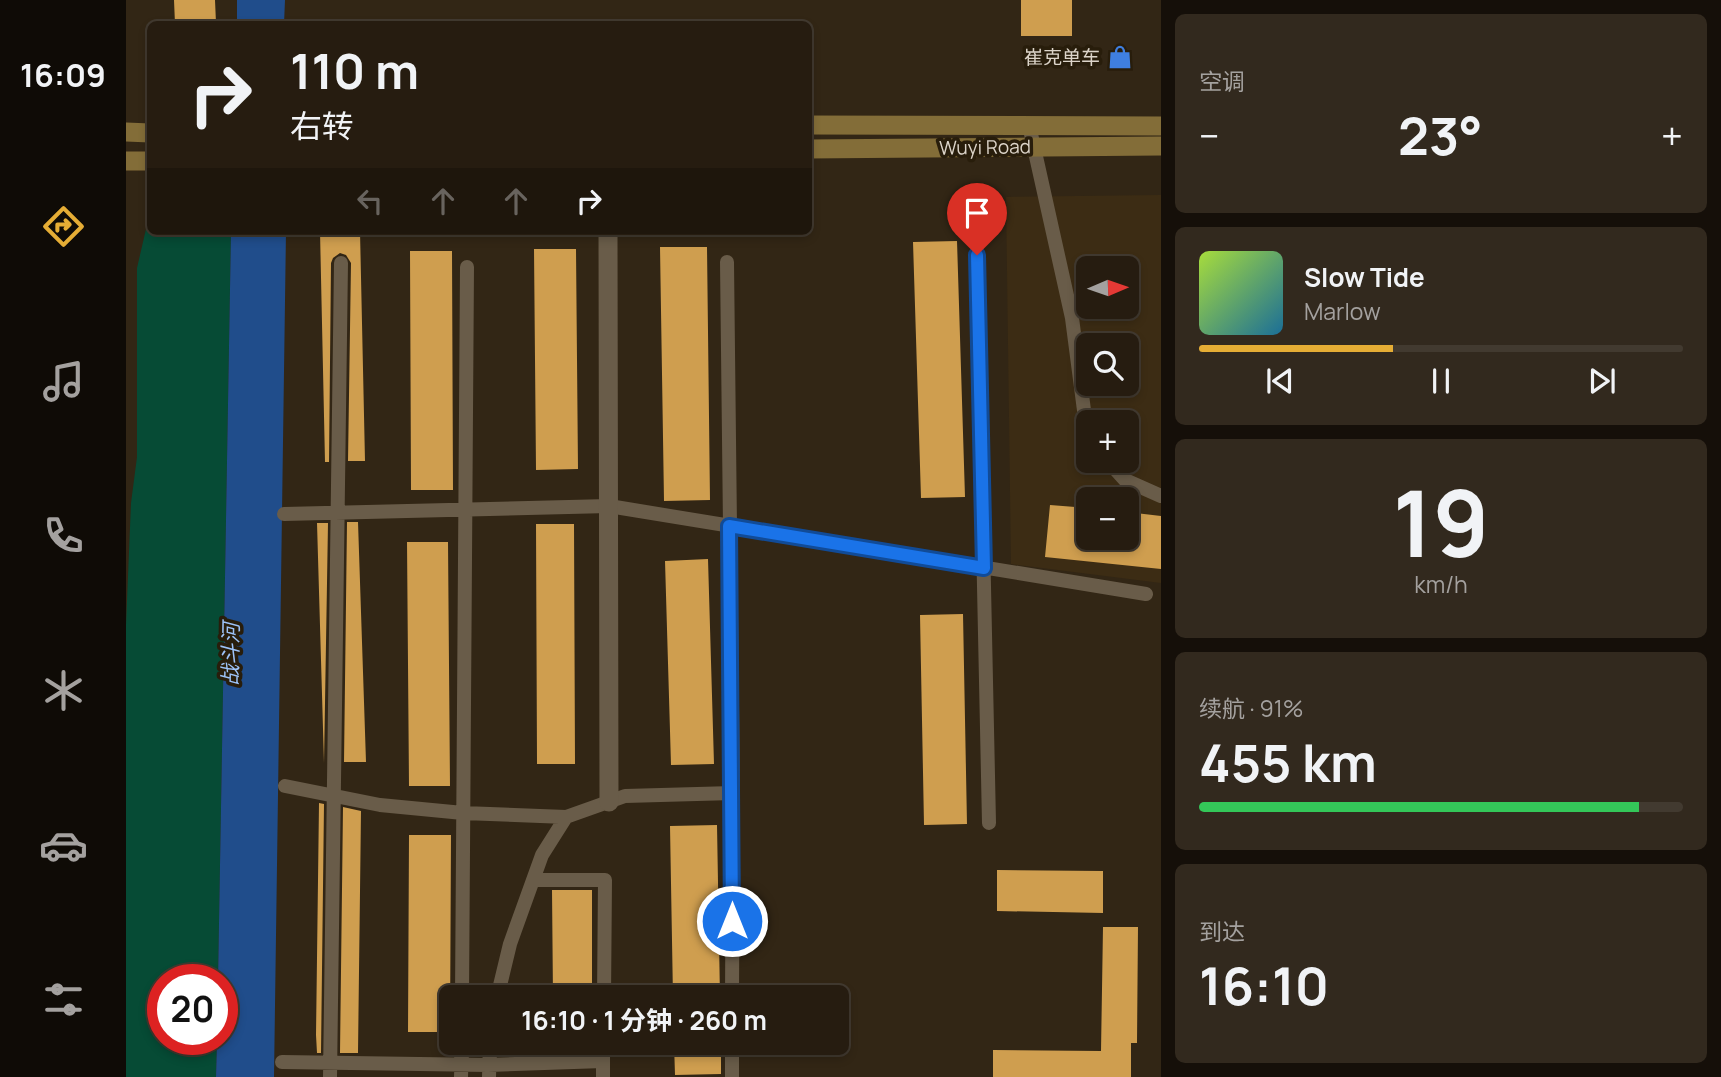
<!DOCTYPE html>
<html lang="zh">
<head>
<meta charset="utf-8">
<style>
  body { margin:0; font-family:Manrope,"Noto Sans SC",sans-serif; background:#32291e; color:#f1f3f6; height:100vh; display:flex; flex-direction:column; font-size:26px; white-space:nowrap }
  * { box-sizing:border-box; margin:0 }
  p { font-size:23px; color:#a4a19f }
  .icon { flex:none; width:38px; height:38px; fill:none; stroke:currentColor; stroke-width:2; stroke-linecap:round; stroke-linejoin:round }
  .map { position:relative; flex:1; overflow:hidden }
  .details { display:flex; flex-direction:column; gap:14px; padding:14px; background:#150f09; width:560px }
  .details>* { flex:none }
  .guide { position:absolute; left:21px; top:21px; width:665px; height:214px; border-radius:10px; box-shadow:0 4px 10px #0003,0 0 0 2px #423a30; background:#261c10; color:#f1f3f6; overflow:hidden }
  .needle { width:46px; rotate:88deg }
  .tools { position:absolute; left:950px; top:256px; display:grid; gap:14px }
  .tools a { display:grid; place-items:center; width:63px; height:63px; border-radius:10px; background:#261c10; box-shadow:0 4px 10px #0003,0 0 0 2px #423a30; font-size:35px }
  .speed { position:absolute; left:21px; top:964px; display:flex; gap:14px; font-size:35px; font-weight:700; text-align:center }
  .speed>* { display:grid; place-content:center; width:91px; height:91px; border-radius:50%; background:#261c10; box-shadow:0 4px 10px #0003,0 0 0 2px #423a30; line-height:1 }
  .speed .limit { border:10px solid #d22; background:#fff; color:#111 }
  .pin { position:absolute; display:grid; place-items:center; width:60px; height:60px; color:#fff; margin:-72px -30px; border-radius:50% 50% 50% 0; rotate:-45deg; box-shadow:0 0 7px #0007 }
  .pin .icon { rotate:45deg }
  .me { position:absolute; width:77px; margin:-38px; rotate:0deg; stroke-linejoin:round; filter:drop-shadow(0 0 5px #0008) }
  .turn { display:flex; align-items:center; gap:24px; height:147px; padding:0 28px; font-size:32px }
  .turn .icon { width:91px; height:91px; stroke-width:2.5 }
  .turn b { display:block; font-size:49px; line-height:60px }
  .lanes { display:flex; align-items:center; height:66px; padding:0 28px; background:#0003; justify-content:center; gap:35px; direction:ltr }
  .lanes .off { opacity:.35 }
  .big { font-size:52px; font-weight:700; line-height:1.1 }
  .details .card { flex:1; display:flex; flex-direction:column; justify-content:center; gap:10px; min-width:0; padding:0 24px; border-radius:10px; background:#32291e }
  .details .dial { align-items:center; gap:0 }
  .dial b { font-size:91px; line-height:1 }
  .song { display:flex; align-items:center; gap:21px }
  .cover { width:84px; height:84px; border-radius:10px; background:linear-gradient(135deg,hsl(80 70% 55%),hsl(200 70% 35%)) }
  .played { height:7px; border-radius:4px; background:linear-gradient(90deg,#e5ad35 40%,#423a30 40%) }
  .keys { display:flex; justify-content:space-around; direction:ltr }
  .heat { display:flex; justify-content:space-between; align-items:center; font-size:38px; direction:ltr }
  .charge { height:10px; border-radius:5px; background:linear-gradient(90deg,#34c759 91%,#423a30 0) }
  .trip { position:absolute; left:313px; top:985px; width:410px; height:70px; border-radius:10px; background:#261c10; box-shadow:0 4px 10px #0003,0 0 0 2px #423a30; font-weight:700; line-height:70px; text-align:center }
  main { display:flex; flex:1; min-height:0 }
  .menu { display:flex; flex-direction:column; width:126px; justify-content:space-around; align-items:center; background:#0f0b06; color:#a4a19f }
  .menu .icon { width:49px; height:49px }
  .menu .active { color:#e5ad35 }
  .menu b { font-size:32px; color:#f1f3f6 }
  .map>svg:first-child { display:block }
  .built { fill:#3c2c14; fill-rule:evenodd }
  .green { fill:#064b35 }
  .water { fill:#204d8b }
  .building { fill:#cf9e4f }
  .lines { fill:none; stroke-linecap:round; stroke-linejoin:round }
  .service { stroke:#695c49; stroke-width:14 }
  .minor { stroke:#695c49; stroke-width:19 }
  .secondary { stroke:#836d38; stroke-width:19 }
  .route-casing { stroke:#114b97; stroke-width:18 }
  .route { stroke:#1a73e8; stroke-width:12 }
  .labels { text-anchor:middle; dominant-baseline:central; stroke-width:7; stroke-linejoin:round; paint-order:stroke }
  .poi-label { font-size:19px; fill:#dcd4c9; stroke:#281d0b; text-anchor:end }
  .street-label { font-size:19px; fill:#dcd4c9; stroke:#281d0b }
  .water-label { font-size:21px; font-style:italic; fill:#9dc3f8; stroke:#281d0b }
</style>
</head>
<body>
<main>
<nav class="menu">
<b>16:09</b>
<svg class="icon active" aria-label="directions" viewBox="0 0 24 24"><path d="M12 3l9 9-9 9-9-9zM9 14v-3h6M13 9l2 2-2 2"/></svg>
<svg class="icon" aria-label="music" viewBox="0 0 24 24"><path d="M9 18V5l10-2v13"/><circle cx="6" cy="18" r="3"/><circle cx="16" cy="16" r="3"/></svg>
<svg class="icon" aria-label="phone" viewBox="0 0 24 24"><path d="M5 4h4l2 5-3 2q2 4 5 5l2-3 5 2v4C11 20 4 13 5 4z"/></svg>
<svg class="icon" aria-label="climate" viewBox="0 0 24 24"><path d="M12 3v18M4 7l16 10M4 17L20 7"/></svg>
<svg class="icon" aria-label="car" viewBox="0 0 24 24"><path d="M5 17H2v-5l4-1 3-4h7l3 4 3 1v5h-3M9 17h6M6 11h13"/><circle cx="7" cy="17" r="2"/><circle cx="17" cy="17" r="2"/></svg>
<svg class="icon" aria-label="filters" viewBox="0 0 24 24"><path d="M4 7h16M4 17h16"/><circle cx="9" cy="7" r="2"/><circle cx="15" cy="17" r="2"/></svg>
</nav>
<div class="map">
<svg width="1035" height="1077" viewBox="0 0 1035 1077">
  <rect width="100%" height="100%" fill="#322615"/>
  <!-- built -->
  <path class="built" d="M1035,195v388l-150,-19 -5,-367zM962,268h39v38h-39zM962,345h39v38h-39zM962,422h39v38h-39zM962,499h39v38h-39z"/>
  <!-- green -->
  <path class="green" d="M24,225v6h81l-13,749h-55v60h54l-1,37h-90v-452l5,-122 6,-46v-189l9,-39z"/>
  <!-- water -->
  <path class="water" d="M111,0h48l-1,24h-47z
    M105,231h55l-12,846h-58l1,-37h5v-60h-4z"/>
  <!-- building -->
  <path class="building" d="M48,0h41l1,23 -41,1z
    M895,0h51v36h-51z
    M194,231h40l5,230h-17l3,-198 -5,-8 -6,-2 -7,5 -2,5 -2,199h-4z
    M831,241l8,256 -44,1 -8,-256z
    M534,247h47l3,253 -46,1z
    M408,249h42l2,220 -42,1z
    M284,251h42l1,239h-42z
    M924,505l38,3v29h39v-25l34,4v53l-116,-12z
    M221,522h11l8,240h-22z
    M191,523h11l-4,240z
    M410,524h38l1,240h-38z
    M281,542h41l2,244h-41z
    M582,559l6,205 -43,1 -6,-204z
    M837,614l4,210 -43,1 -4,-210z
    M193,803l5,1 -3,249h-4l-1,-18z
    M217,807l18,4 -3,242h-18z
    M591,825l3,173h-47l-3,-172z
    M283,835h42l-1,197h-42z
    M871,870l106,1v42l-106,-2z
    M426,890h40v108h-39z
    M977,927h35l-1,116h-6v34h-138v-27l108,1z
    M548,1043h47v31l-46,1z"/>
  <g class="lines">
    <!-- service -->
    <path class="service" d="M903,125l43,193 16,123
      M851,255l12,568
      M601,262l6,531 -1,205
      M981,460l18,20 36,16
      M158,514l325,-8 537,88
      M159,786l95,19 83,8 103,4
      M407,880h72l-1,118
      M336,998l5,-731
      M371,998l13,-54 32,-89 24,-38 59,-21 108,-3
      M156,1062l206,3 115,-4
      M204,1077l11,-814
      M335,1077l1,-34
      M363,1077l1,-34
      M477,1077v-34
      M606,1077v-34"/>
    <!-- minor -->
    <path class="minor" d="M482,231l1,571"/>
    <!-- secondary -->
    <path class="secondary" d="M682,125l353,1
      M0,132l24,1
      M682,149l353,-3
      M0,161h24"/>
  </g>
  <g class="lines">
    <!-- route casing -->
    <g class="route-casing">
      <path id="route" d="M606,921l-3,-395 255,42 -7,-313"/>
    </g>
    <!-- route -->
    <use href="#route" class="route"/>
  </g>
  <!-- icons -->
  <defs>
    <g id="shop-bare" transform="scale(1.89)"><path d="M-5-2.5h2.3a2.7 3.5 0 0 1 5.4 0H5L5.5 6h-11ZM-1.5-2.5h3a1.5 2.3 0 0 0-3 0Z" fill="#3f7fe0" stroke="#281d0b" stroke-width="2.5" paint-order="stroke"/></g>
  </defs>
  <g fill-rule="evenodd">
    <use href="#shop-bare" x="994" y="57"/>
  </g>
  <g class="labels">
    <!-- poi labels -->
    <g class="poi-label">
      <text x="974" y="57">崔克单车</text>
    </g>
    <!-- street labels -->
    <g class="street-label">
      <text transform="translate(859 147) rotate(-1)">Wuyi Road</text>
    </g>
    <!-- water labels -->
    <g class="water-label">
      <text transform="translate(104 654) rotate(-89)">战斗河</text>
    </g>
  </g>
</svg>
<div class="tools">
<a><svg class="needle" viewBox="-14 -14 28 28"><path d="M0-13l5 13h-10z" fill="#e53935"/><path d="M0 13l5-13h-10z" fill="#a4a19f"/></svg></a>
<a><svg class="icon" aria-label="search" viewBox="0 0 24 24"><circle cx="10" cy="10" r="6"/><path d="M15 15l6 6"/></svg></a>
<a>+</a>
<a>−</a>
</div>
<div class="speed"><div class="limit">20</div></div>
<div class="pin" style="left:851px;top:255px;background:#d93025"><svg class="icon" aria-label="arrive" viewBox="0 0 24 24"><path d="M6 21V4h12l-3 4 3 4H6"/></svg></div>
<svg class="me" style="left:606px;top:921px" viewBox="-20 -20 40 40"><circle r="17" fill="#1a73e8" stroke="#fff" stroke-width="3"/><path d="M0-11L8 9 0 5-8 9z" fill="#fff"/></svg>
<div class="trip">16:10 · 1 分钟 · 260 m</div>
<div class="guide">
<div class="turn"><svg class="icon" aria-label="right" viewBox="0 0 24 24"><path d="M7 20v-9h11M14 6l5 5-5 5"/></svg><div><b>110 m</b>右转</div></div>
<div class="lanes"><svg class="icon off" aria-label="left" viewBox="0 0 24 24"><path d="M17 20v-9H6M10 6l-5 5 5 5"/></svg><svg class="icon off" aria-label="ahead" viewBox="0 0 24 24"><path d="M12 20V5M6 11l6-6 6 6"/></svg><svg class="icon off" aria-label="ahead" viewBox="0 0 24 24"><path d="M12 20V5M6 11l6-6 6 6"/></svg><svg class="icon" aria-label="right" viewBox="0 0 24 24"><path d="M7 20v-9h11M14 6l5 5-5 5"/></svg></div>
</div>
</div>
<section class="details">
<div class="card"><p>空调</p>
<div class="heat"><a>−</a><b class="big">23°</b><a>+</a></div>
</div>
<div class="card">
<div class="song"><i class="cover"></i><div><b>Slow Tide</b><p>Marlow</p></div></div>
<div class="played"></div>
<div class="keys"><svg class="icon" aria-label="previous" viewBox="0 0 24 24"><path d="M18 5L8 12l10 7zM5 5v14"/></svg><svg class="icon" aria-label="pause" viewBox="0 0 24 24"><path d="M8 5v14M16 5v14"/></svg><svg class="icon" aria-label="next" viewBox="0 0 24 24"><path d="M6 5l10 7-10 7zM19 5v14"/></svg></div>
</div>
<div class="card dial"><b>19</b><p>km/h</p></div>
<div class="card"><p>续航 · 91%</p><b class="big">455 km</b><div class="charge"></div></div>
<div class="card"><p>到达</p><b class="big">16:10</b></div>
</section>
</main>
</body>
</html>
